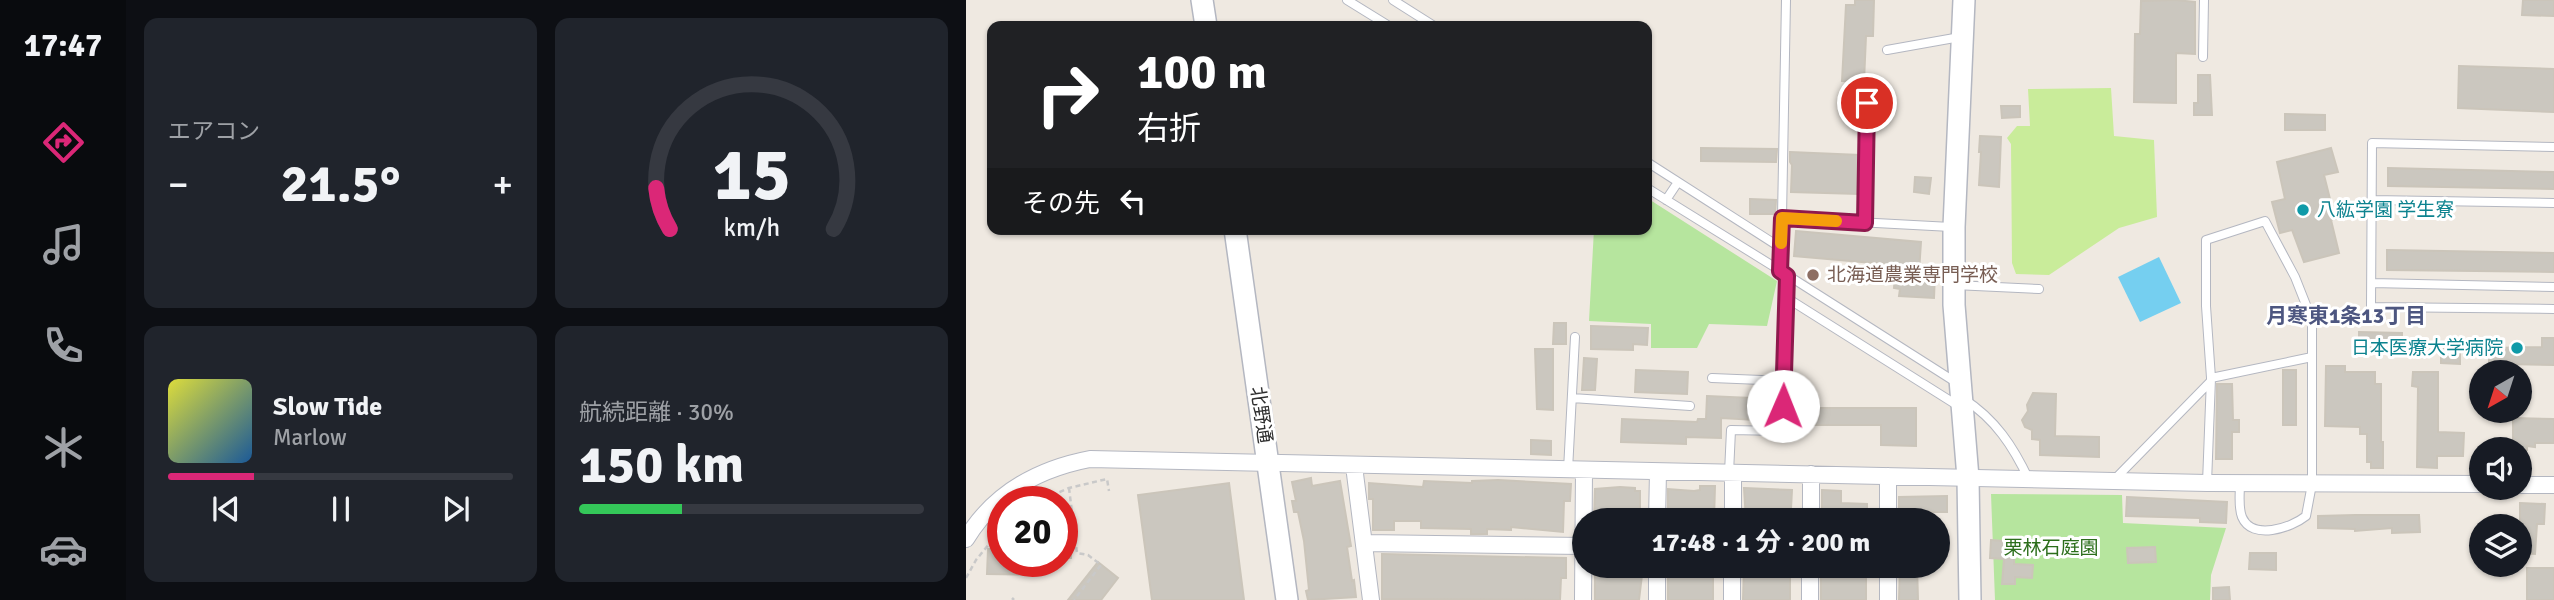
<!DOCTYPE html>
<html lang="ja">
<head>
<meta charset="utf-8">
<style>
  body { margin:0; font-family:Signika,"Noto Sans JP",sans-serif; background:#20242c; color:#f1f3f6; height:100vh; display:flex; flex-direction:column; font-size:26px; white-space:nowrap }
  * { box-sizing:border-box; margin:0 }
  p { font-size:23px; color:#9ea1a6 }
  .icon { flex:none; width:38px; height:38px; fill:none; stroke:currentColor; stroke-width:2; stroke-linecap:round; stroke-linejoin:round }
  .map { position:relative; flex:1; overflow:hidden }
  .drawer { display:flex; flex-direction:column; gap:18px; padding:18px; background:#0d0f14; width:840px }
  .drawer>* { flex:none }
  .guide { position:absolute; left:21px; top:21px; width:665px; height:214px; border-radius:14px; box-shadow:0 2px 5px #0004; background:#202124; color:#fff; overflow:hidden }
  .needle { width:46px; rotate:219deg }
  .buttons { position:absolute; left:1503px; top:360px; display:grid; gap:14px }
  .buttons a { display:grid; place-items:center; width:63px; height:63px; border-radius:50%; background:#171b24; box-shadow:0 2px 5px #0004; font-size:35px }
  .speed { position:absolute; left:21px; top:486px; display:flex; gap:14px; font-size:35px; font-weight:700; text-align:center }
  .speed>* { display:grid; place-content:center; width:91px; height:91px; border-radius:50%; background:#171b24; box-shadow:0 2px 5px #0004; line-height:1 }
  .speed .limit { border:10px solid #d22; background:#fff; color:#111 }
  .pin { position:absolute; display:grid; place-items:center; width:60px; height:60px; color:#fff; margin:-30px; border:4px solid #fff; border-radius:50%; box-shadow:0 2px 7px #0007 }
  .me { position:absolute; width:77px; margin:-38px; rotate:1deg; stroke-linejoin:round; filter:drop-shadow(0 0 5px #0008) }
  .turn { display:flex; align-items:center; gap:24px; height:147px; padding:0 35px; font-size:32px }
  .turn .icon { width:91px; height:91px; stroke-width:2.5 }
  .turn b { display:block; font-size:49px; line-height:60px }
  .then { display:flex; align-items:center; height:66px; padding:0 35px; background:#0003; gap:14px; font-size:26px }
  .big { font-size:52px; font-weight:700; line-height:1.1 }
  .drawer .widget { flex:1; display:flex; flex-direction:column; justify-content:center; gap:10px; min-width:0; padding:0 24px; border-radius:14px; background:#20242c }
  .drawer .dial { align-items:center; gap:0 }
  .dial svg { height:182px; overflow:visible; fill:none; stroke:#363941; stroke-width:7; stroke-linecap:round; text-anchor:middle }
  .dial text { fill:#f1f3f6; stroke:none }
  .song { display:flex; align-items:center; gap:21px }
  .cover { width:84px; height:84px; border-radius:10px; background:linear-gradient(135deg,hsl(60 70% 55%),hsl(210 70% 35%)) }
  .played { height:7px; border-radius:4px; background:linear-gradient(90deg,#db2777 25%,#363941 25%) }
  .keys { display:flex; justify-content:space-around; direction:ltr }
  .heat { display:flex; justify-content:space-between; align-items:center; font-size:38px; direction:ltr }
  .charge { height:10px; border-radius:5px; background:linear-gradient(90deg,#34c759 30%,#363941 0) }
  .drawer .tiles { flex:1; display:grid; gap:18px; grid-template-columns:repeat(2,1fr) }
  .trip { position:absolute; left:606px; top:508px; width:378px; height:70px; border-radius:35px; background:#171b24; box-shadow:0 2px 5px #0004; font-weight:700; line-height:70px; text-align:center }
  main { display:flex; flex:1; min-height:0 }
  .tabs { display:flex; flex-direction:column; width:126px; justify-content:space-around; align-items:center; background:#090b0e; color:#9ea1a6 }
  .tabs .icon { width:49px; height:49px }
  .tabs .selected { color:#db2777 }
  .tabs b { font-size:32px; color:#f1f3f6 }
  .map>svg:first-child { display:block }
  .green { fill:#b6e59e }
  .pitch { fill:#c9ec9a }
  .water { fill:#75cff0 }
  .building { fill:#cbc7bf; stroke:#cbc5ba; stroke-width:2 }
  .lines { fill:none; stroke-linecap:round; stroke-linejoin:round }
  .lane-casing { stroke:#b4b7c1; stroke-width:10 }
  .street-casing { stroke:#b4b7c1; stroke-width:18 }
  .secondary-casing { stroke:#b4b7c1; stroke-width:24 }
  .path { stroke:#c9c9c9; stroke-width:2.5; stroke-dasharray:5 3.5; stroke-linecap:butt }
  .lane { stroke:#fff; stroke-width:8 }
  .street { stroke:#fff; stroke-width:16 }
  .secondary { stroke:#fff; stroke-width:21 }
  .route-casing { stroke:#8e194d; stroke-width:18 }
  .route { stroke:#db2777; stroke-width:12 }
  .slow { stroke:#f59e0b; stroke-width:12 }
  .culture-dot { fill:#0f9aa8; stroke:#fff; stroke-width:2.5 }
  .education-dot { fill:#8d6e63; stroke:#fff; stroke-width:2.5 }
  .labels { text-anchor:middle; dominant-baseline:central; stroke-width:6; stroke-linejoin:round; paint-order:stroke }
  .culture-label { font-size:19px; fill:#0d838f; stroke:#fff; text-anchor:start }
  .education-label { font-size:19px; fill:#785e54; stroke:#fff; text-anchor:start }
  .street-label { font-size:19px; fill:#2e2e2e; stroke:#fff }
  .park-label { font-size:19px; fill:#2c6e1b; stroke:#fff }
  .neighbourhood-label { font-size:21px; font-weight:bold; fill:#4d5680; stroke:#fff }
</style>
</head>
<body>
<main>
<nav class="tabs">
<b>17:47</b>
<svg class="icon selected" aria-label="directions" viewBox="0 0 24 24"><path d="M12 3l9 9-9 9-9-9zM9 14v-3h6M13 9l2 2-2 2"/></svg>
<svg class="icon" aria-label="music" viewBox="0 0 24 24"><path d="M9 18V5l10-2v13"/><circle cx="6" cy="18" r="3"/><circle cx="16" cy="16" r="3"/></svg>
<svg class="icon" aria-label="phone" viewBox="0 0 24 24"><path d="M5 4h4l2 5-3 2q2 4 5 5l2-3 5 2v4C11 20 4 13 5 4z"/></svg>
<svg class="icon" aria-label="climate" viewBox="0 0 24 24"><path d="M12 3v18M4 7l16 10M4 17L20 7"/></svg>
<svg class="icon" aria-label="car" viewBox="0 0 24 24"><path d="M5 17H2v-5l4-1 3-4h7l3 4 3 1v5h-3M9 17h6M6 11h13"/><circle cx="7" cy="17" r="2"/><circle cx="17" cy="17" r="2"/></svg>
</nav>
<section class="drawer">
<div class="tiles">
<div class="widget"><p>エアコン</p>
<div class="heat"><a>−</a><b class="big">21.5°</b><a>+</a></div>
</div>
<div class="widget dial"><svg viewBox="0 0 100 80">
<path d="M14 69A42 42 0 1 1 86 69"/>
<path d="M14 69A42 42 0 0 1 8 51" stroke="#db2777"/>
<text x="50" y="56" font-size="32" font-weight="700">15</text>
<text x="50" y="72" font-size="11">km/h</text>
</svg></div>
<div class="widget">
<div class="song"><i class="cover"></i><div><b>Slow Tide</b><p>Marlow</p></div></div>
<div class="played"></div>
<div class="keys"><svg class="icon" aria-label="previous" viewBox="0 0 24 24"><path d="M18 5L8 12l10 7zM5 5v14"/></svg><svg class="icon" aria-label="pause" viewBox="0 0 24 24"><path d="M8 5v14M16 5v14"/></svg><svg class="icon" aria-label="next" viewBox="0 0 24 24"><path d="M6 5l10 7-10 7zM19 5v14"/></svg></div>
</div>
<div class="widget"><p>航続距離 · 30%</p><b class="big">150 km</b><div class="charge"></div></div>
</div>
</section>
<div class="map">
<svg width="1588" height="600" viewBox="0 0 1588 600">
  <rect width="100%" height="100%" fill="#efe9e1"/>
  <!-- green -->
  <path class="green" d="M681,198l130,83 -10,45 -58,-2 -12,24h-46v-24l-62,-3 5,-92h53z
    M1025,494l131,1 1,28 103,5 -15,47 -1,25h-215z"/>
  <!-- pitch -->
  <path class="pitch" d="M1145,88l3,48 40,4 3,77 -38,11 -70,47 -33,-1 -4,-11 -1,-119 -4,-6 10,-12h13l-2,-37z"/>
  <!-- water -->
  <path class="water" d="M1193,257l22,46 -41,19 -22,-45z"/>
  <!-- building -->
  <path class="building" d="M889,0h19l-1,36h-7l-2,46 -22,-1 4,-76h9z
    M1210,0l19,2v52l-19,-1v50l-42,-1 1,-68h5l1,-33z
    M1557,0h31v16l-32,-1z
    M1493,66l95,3v43l-96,-4z
    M1232,75h12l2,40h-18v-12h4z
    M1035,106h19v11l-18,1z
    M1319,114l40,1v15h-40z
    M1014,136l21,1 -2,50 -20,-2 2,-33h-2z
    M735,148l76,1 -1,13 -75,-1z
    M1365,148l7,24 -14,3 11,44 -4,1 8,33 -35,9 -12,-32 -12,3 -8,-31 13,-3 -8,-37z
    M824,152l70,3 -1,39 -68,-2 1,-27 -2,-3z
    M1422,168l166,4v17l-166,-3z
    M949,177l16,1 -2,16 -15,-2z
    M784,199l26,1 -1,14h-25z
    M830,231l125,11 -2,30 16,2 -1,24 -35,-2 1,-7 -6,-1 2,-23 -102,-9z
    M1421,250l167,3v19l-167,-2z
    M588,323h12v21h-13z
    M625,326l57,2 -1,17 -14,-1v6l-42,-1z
    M1393,332l43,1v20l-43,-1z
    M1576,338h12v27l-50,-1 1,9h-16v-25l53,-1z
    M569,349h18v61l-16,-1z
    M1475,349h19v15l-19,-1z
    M618,358l13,1 -2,31h-13z
    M1360,366h19v6h30v12h6v58h2v26h-12v-6h-4v-28h-7v-7l-35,-1z
    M670,370l52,2 -1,22 -52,-2z
    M1317,370h13v55h-13z
    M1447,372h25v60l26,1 -1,23h-26v12l-20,-1 1,-80 -6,-1z
    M1251,384h15l1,36h6v12h-7v27h-16z
    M1067,393l23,1 -1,42 44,1v20l-59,-2v-15l-8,-1v-9l-7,-3 -3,-7 6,-9 -1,-6z
    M741,396l67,3 -1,22 -52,-3v20l-35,-1v7l-65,-2 1,-23 75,3 1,-3h8z
    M827,408h123v38l-35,-1v-20h-88z
    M1547,418l41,1v24h-19v4l-8,-1v4h-14z
    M565,440l20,1v14l-20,-1z
    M345,478l1,8 28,-5 11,65 -4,1 5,34 2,-1 2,17 -48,3 -2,-9 3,-1 -5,-49 -6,-29h-4l-2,-11h4l-4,-19z
    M532,480l73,4 -1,17h-6l-1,31 -52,-5v3l-24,-1v5h-16v-5l-50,-1v-7h-27v9h-21v-31h-4v-16l54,4 1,-6 48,2v-2z
    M263,483l15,117h-92l-14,-105z
    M734,486h15l-1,34h-46v-31l26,2 6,-1z
    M654,487l15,1v3h5v29h-46l1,-31z
    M778,488l48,2 -1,19h-3v11h-42z
    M856,490l19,1v12l26,1v15l-45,-2z
    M981,496v16h-30v8h-18v-23z
    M1161,497l100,5 -1,21 -26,-1v-4l-74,-2z
    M1554,503l25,1 -1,20h-7l-2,30 -15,-1z
    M1389,515h64l1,17 -28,1v-5l-37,3v-2l-37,-1v-12z
    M96,523h10l-1,35h-9z
    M1025,540l24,2 -1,22 19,1 -1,13 -17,-1v7h-13l2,-25 -14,-1z
    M1189,547l1,15 -28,1 -1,-15z
    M22,549h15v13h39v13l-55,-1z
    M1284,553h26v17l-27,-1z
    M416,554l184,4v20h-5l-1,22 -178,-1z
    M132,562l20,16 -17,22h-33z
    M629,565h45v10h2l-3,25h-44z
    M702,565h45v35h-45z
    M778,565h46v35h-47z
    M855,565h45v35h-45z
    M934,565h17l1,35h-19z
    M1561,568h27v32h-27z
    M1263,587l1,13h-17v-12z"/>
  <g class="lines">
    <!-- lane casing -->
    <g class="lane-casing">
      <path id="lane" d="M381,0l42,26
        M427,0l41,26
        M820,0l-5,271 176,112
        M921,50l73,-13
        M1237,57l1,-57
        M1588,147l-182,-4 -1,164 183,2
        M681,162l134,86
        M681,188l134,83
        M700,200l12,-18
        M1406,200l182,3
        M816,218l169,9
        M899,223l2,-120
        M1406,283l182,4
        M988,285l85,4
        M821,298l173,109
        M746,378l72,3
        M1245,378l101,-21
        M606,398l118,8
        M998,399c31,20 49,47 65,81
        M602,470l7,-133
        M763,473l2,-43 52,1 4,-155
        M1147,481l97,-99
        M1241,483l4,-105 -5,-72v-66l59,-19 30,56 17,43v164l-6,32c-15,12 -54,25 -64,1 -4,-10 -2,-23 -2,-34"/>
    </g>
    <!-- street casing -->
    <g class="street-casing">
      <path id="street" d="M388,466l17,134
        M1554,485h34
        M691,520l1,-48
        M767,520v-47
        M845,520v-46
        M922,520v-44
        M0,539c28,-46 72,-70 124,-80l1117,24 275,1
        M398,543l219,3
        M617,600l1,-130
        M691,600v-35
        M766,600v-35
        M844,600v-35
        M922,600v-35"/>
    </g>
    <!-- secondary casing -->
    <g class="secondary-casing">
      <path id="secondary" d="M236,0l4,26
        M998,0l-10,227v78l14,173 2,122
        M269,229l52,371"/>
    </g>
    <!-- path -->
    <path class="path" d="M103,488l8,65 11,2 13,10 -27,35
      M70,502l33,-14 38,-9 2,12
      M0,578l10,-18 27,-33
      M46,598l2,2"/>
    <!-- lane -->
    <use href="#lane" class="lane"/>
    <!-- street -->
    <use href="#street" class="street"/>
    <!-- secondary -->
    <use href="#secondary" class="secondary"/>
  </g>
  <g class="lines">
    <!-- route casing -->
    <g class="route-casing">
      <path id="route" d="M817,406l4,-130 -7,-5 2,-53 83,5 2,-120"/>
    </g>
    <!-- route -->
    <use href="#route" class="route"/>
    <!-- slow -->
    <path class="slow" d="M815,243l1,-25 54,3"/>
  </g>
  <!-- markers -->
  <g class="culture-dot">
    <circle cx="1337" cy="210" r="7"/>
    <circle cx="1551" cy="348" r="7"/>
  </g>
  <circle class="education-dot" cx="847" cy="275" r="7"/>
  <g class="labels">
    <!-- culture labels -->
    <g class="culture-label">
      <text x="1351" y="210">八紘学園 学生寮</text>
      <text x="1537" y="348" text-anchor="end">日本医療大学病院</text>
    </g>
    <!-- education labels -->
    <g class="education-label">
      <text x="861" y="275">北海道農業専門学校</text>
    </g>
    <!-- street labels -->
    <g class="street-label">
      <text transform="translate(295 415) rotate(82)">北野通</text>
    </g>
    <!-- park labels -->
    <g class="park-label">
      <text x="1085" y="548">栗林石庭園</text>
    </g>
    <!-- neighbourhood labels -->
    <g class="neighbourhood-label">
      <text x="1380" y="316">月寒東1条13丁目</text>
    </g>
  </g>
</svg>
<div class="buttons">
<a><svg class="needle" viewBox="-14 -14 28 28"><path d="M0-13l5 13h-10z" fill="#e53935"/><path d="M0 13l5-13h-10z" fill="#9ea1a6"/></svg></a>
<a><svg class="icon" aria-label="sound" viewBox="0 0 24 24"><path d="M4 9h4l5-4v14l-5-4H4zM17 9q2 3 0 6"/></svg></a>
<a><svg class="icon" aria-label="layers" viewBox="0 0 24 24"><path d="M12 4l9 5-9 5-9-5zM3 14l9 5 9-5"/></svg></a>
</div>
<div class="speed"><div class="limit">20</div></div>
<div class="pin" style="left:901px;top:103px;background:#d93025"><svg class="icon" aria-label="arrive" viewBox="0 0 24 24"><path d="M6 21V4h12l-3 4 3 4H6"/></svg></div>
<svg class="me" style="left:817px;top:406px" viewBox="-20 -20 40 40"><circle r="19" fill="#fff"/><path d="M0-13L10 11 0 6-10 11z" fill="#db2777"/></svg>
<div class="trip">17:48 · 1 分 · 200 m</div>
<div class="guide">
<div class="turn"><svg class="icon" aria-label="right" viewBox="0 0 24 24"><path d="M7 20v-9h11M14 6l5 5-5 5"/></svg><div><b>100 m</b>右折</div></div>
<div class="then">その先<svg class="icon" aria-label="left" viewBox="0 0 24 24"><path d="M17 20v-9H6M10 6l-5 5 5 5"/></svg></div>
</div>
</div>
</main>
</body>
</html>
